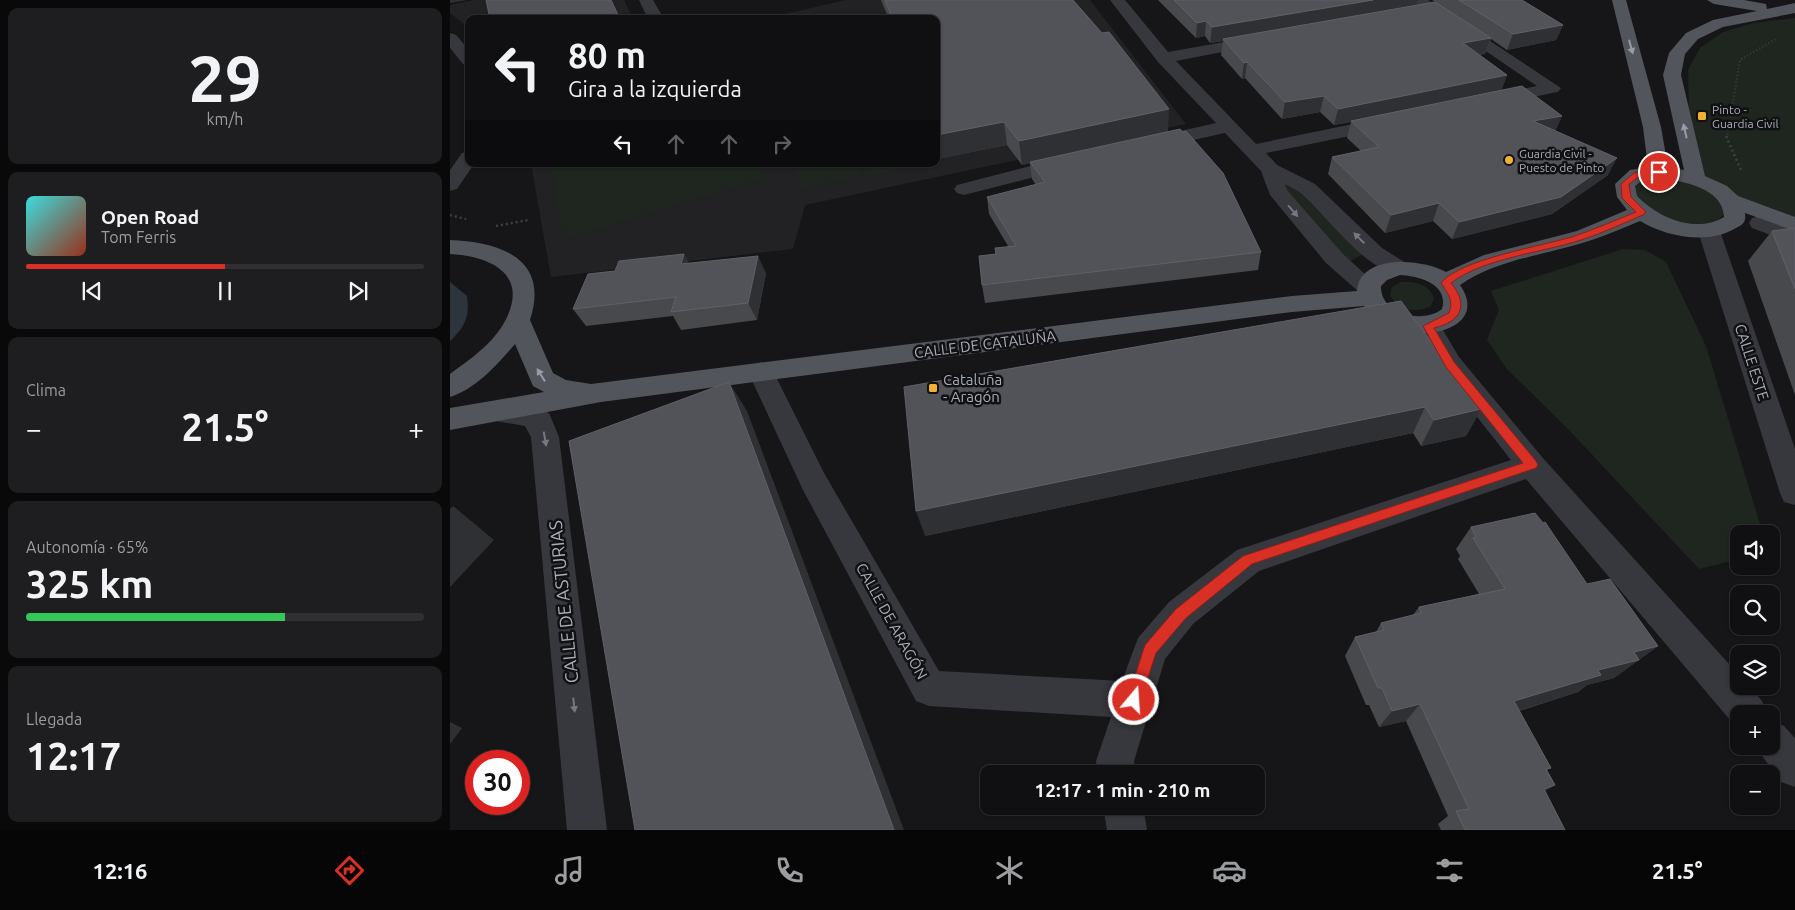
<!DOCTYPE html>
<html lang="es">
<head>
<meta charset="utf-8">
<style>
  body { margin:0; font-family:Ubuntu,sans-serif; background:#1e1e20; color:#f1f3f6; height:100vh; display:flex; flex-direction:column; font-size:19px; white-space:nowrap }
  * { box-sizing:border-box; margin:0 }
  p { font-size:16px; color:#9c9d9f }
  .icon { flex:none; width:28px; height:28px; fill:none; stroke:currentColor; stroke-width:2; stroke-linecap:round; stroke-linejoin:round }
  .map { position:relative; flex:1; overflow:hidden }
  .side { display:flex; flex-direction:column; gap:8px; padding:8px; background:#09090a; width:450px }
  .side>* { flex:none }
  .hud { position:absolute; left:15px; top:15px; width:475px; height:152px; border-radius:10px; box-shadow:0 1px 4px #0004,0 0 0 1px #303032; background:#101012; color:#f1f3f6; overflow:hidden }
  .fabs { position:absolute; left:1280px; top:525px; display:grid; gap:10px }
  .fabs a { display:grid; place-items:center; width:50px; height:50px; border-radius:10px; background:#101012; box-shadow:0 1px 4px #0004,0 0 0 1px #303032; font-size:25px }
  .speed { position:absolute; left:15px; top:750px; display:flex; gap:10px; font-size:25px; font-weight:700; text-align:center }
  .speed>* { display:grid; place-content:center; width:65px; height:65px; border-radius:50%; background:#101012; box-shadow:0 1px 4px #0004,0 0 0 1px #303032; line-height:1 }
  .speed .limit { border:8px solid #d22; background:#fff; color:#111 }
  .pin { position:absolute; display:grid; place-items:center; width:42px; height:42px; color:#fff; margin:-21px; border:2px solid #fff; border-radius:50%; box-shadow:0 1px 5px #0007 }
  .me { position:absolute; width:55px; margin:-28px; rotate:18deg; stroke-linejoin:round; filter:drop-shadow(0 0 4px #0008) }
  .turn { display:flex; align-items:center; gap:18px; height:105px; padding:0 20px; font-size:22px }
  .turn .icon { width:65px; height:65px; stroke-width:2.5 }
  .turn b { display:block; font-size:35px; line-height:42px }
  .lanes { display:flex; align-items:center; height:48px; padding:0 20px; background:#0003; justify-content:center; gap:25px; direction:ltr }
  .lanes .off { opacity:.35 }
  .big { font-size:38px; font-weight:700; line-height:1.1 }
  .side .card { flex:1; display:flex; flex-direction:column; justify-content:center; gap:8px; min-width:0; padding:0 18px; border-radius:10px; background:#1e1e20 }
  .side .dial { align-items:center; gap:0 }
  .dial b { font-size:65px; line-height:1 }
  .song { display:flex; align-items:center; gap:15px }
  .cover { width:60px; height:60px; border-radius:8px; background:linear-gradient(135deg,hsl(180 70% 55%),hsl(10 70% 35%)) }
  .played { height:5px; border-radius:2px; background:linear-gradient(90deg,#d93025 50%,#303032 50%) }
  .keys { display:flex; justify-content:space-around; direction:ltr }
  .heat { display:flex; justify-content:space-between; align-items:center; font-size:28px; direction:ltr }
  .charge { height:8px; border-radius:4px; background:linear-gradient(90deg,#34c759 65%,#303032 0) }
  .trip { position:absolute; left:530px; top:765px; width:285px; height:50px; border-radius:10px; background:#101012; box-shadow:0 1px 4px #0004,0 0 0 1px #303032; font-weight:700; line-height:50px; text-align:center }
  .tab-bar { display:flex; height:80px; justify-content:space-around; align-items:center; background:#060607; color:#9c9d9f }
  .tab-bar .icon { width:35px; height:35px }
  .tab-bar .on { color:#d93025 }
  .tab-bar b { font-size:22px; color:#f1f3f6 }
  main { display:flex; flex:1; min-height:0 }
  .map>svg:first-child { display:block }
  .built { fill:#222225 }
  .green { fill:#1e261f }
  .water { fill:#2c353c }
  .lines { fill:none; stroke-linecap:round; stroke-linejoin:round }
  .path-far1 { stroke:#3d3f44; stroke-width:2; stroke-dasharray:1 2.5; stroke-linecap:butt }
  .path { stroke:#3d3f44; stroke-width:2.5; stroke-dasharray:2 3; stroke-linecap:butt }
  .minor { fill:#37383d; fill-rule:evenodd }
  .major { fill:#53555c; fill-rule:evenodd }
  .wall { fill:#47494d }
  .shaded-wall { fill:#2f3033 }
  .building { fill:#525359; stroke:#5f6168 }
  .oneway { fill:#979ba6 }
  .oneway2 { fill:#757881 }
  .route { fill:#d93025; stroke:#8d1f18 }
  .poi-dot { fill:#f2b134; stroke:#111113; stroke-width:2 }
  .labels { text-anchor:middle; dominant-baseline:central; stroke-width:5; stroke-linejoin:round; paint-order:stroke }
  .far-poi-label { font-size:12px; fill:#a8adb8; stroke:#111113; text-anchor:start }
  .street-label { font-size:15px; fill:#a8adb8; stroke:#111113 }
  .poi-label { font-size:15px; fill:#a8adb8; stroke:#111113; text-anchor:start }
  .near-street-label { font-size:18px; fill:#a8adb8; stroke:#111113 }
</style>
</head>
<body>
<main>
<section class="side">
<div class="card dial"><b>29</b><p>km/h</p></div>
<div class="card">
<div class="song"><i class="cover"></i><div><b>Open Road</b><p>Tom Ferris</p></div></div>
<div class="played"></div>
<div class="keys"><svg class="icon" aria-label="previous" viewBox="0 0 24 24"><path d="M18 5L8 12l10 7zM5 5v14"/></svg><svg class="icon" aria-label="pause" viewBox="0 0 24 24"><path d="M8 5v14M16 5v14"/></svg><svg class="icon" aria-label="next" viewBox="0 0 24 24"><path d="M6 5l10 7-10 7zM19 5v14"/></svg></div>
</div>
<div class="card"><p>Clima</p>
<div class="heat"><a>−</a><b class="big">21.5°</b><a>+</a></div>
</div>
<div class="card"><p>Autonomía · 65%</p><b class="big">325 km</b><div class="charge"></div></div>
<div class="card"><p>Llegada</p><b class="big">12:17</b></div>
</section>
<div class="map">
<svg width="1345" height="830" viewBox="0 0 1345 830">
  <rect width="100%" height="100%" fill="#161618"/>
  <!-- built -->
  <path class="built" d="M24,0h150l9,19h-164v9l-19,-15v-8z
    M396,0h244l96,124 -381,81 -12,44 -242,28 -20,-113h405v-145h-173z"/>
  <!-- green -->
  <path class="green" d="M1345,18v206l-99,-45 -7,-67 -1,-42 12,-22 23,-16 30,-9z
    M101,164h206l8,14 -202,62z
    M345,164h63l3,12 -61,13z
    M412,164h61l1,1 -59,11z
    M1214,177c29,6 46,8 61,35 -14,25 -63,9 -81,-5 -5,-4 -8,-11 -11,-16 5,-14 18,-12 31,-14z
    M830,179l23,14 61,61 -16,8 -61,-69z
    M1173,249l22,1 21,12 40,84 57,188h-24v25l-40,10 -130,-139 -62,-61 -20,-29 12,-30 -8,-19z
    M951,282c13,-1 28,2 33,16l-3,8c-15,8 -32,4 -41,-10l2,-9z"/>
  <!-- water -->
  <path class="water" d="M0,282l17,14c3,20 -2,31 -17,45z"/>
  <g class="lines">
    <!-- path-far1 -->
    <path class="path-far1" d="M1277,138l13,-78 36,-21"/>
    <!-- path -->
    <path class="path" d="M1276,136l15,34
      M0,215l16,4
      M46,226l32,-6"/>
    <!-- minor -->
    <path class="minor" d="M189,0h14l11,19h-16z
      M660,0h15l43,52 90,-16 6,2 2,3 -2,3 -88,17 80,83 131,-27 7,2 2,4 -2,4 -128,26 11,12 38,19 67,64 24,15 3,5 -3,5c-32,9 -81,-59 -104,-79 -5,-4 -11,-7 -17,-10l2,6 55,63 37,34 -4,5 -8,3 -8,-3 -33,-29 -56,-68 -9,-24 -36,-38 -73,16 -7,-2 -3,-4 3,-4 71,-16 -58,-61z
      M961,0h17l133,88 -3,4 -6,1 -57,12 -6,-1 -3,-4 3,-4 48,-10z
      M0,33l6,2 13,15v15l-6,-1 -13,-16z
      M19,151v13h5l-17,25 -7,2v-21l12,-17z
      M616,157l7,2 3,4 -3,4 -109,28 -7,-2 -3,-4 3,-4z
      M1310,216l35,13v15l-43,-16 -3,-5 3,-5z
      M1259,224l8,2 3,5 75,218v56l-11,-3 -4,-9 -82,-262 3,-5z
      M978,317l9,3 22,37 83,100 197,218v11h10l13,15 5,13h-28v14l-3,-1 -210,-248 -267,92 -66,53 -28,35 -31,102 2,13h-38l-2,-13 15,-44 -182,-11 -13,-5 -113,-211 -55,-118 4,-7 9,-3 9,3 54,108 115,198 183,10 16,-43 31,-36 68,-52 274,-90 -70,-89 -25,-45 3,-6z
      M44,402l36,3 19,8 10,24 48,393h-40l-36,-393 -6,-11 -41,-7 -4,-7 4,-7z
      M1321,720l13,6 11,12v49l-14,-5 -26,-36h16z
      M653,806h40l4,24h-40z"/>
    <!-- major -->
    <path class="major" d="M1162,0h14l35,127 7,40 16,3 -21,-95 6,-22 17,-20 27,-13 44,-9 -43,-7 -7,-4h37l22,4 1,5 28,-6v10l-72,14 -25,12 -13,15 -4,21 24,101 22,10 11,10 57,21v14l-50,-18c1,9 -1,11 -9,15 -28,17 -69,9 -96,-7 -24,10 -47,20 -72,26 -37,10 -76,16 -108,38 36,52 -69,66 -96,21l-72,6 -691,90 -151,28v-22l94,-16 -11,-6 -18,-42c-17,20 -39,45 -65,53v-23c19,-14 44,-31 55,-53 25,-47 -15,-65 -55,-67v-14c51,2 100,19 80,80l23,53 13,7 25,4 701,-88 65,-5c3,-38 66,-32 89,-19l38,-17 93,-24 50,-21 -10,-13 -2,-13 15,-14 18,-3 -5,-40zM1209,178c24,3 64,10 65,39 -29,17 -65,1 -87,-21l-2,-10 8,-6zM950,275c19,1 49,9 42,34 -19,15 -62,6 -61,-23l6,-6z"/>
  </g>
  <!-- wall -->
  <path class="wall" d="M431,0h192l95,131 93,121 -3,18 -273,33 -3,-18 14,-31 12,-8 -19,-32 -2,-17 49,-12 -4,-6 -2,-16 -8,2 -15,-20 -70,14 -1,-2v-138h-47z
    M708,0h260l-1,5 18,-3 -3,-2h90l41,25 -7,15 -49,10 -16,-11 -6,15 -6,1 28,20 -6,16 61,25 -7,15 53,44 -56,39 -100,25 -19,-18 -48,12 -57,-59 4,-17 29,-6 -14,-13 4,-16 -17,3 -14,-13 -38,7 -37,-41 -3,1 -21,-24 2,-14 -13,2 -5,-7 -9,2z
    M1345,228v167l-47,-134 24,-30z
    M239,263l77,10 -9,47 -76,10 -8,-14 -87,10 -13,-17z
    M951,301l80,108 -15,27 -45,10 -8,-13 -488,103z
    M1021,527l116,57 71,62 -44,32 -27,7 -9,7 -59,19 32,57 -4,2 8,15 -10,6 20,39h-124l-3,-6 10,-8 -42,-95 -27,6 -10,-22h-3l-21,-49 10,-19 21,-5 5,-9 32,-8 6,-8 60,-13 -21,-35 2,-3 -4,-7z"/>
  <!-- shaded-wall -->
  <path class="shaded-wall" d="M0,0h17l-17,3z
    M923,0h45l-2,7 -193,32v2l-13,2 2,-16z
    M756,21l-1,15 -9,2 1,-15z
    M1113,25l-7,15 -49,10 6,-16z
    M1041,38l-6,16 -27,5 5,-16z
    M797,62l-2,16 -3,1 2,-16z
    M1057,75l-6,16 -167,34 4,-16z
    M874,96l-4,16 -38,7 3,-17z
    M719,109l-1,23 -146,33 -3,-24z
    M1112,116l-7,16 -22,-11z
    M554,122l3,23 -70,14 -1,-4v-20z
    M1167,158l-9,17 -56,39 -100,25 7,-17z
    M989,203l-6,18 -48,12 6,-18z
    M234,254l10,17 -13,-7z
    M308,256l8,17 -9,47 -9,-17z
    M279,382l18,29 157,419h-10z
    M975,407l-12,26 -488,103 -9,-25z
    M1031,409l-15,27 -45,10 13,-26z
    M3,506l41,34 -44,47v-78z
    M1208,646l-44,32 -27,7 -9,7 -83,26 19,-17 84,-31 36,-18z
    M970,704l-14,17 -27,6 13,-16z
    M0,722l12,6 -12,16z
    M1105,785l-22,13 11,-9z"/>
  <!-- building -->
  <path class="building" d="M36,0h125l9,19h-130z
    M435,0h188l29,33 7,-1 60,77 -150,32 -15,-19 -68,13v-116h-43z
    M724,0h199l-161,27 -6,-6 -9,2z
    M1009,0h63l41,25 -50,9z
    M985,2l56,36 -28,5 44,32 -169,34 -14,-13 -39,6 -38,-40 -3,1 -21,-24z
    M1072,86l40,30 -29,5 84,37 -56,39 -102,25 -20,-19 -48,12 -59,-58 47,-10 -28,-26z
    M730,129l3,3 3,-1 37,42 38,79 -279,33 -3,-29 17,-2 -1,-6 21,-2 -29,-49 58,-15 -15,-20z
    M1345,228v61l-23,-58z
    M234,254l-3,10 77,-8 -10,47 -77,9 5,-15 -103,12 15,-35 27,-3 4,-10z
    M951,301l80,108 -47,11 -9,-13 -509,104 -12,-124z
    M279,382l165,448h-259l-66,-389z
    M1085,513l8,10 2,-1 42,62 23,-5 48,67 -24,6 5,8 -41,10 3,5 -87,26 37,67 -5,1 9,16 -11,4 21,41h-100l-9,-19 13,-2 -49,-105 -28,7 -10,-23h-4l-23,-51 29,-7 -3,-7 40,-10 -2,-6 86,-18 -32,-51 3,-1 -5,-10z"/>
  <!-- one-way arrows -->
  <defs><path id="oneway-solid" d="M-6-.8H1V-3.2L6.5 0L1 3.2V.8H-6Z" transform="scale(1.25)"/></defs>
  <g class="oneway">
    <use href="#oneway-solid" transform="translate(1181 47) rotate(75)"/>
    <use href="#oneway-solid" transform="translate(1235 131) rotate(-103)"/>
    <use href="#oneway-solid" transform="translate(91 375) rotate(-122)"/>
  </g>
  <g class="oneway2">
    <use href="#oneway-solid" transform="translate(843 211) rotate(49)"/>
    <use href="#oneway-solid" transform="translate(909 238) rotate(-135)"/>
    <use href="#oneway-solid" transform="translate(95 439) rotate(80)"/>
    <use href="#oneway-solid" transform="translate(124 705) rotate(84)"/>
  </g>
  <!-- route -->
  <path class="route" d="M1209,169l3,1v4l-23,3 -10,7 2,13 14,14v3c-21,9 -42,19 -64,26 -40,13 -97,18 -130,43 19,23 9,39 -17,45l20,34 82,99 2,4 -2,3 -284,96 -66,54 -30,35 -17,52 -5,2 -5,-2 -2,-5 18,-55 31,-36 67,-53 280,-93 -77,-96 -23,-41 26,-13c5,-13 -1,-19 -8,-30 19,-24 102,-37 134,-47 20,-7 41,-16 61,-24l-14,-14 -1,-14 13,-11z"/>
  <!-- markers -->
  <g class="poi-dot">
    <rect x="1247" y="111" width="10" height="10" rx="2.5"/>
    <circle cx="1059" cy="160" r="5"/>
    <rect x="478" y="383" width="10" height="10" rx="2.5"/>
  </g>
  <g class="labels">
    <!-- far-poi labels -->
    <g class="far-poi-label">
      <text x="1262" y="109">Pinto -<tspan x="1262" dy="14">Guardia Civil</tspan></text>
      <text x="1069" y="153">Guardia Civil -<tspan x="1069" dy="14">Puesto de Pinto</tspan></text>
    </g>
    <!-- street labels -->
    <g class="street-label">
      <text transform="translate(535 344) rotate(-7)">CALLE DE CATALUÑA</text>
      <text transform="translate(1302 362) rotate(72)">CALLE ESTE</text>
      <text transform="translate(442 621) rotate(61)">CALLE DE ARAGÓN</text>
    </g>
    <!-- poi labels -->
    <g class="poi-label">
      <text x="493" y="379">Cataluña<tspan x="493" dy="17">- Aragón</tspan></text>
    </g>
    <!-- near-street labels -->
    <g class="near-street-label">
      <text transform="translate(113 602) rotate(-96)">CALLE DE ASTURIAS</text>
    </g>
  </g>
</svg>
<div class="fabs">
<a><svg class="icon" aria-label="sound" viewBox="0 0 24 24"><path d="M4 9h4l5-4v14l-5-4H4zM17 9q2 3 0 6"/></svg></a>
<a><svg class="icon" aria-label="search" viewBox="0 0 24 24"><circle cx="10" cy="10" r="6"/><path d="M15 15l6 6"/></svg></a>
<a><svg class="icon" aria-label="layers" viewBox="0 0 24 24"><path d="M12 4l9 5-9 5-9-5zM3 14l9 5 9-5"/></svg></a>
<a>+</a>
<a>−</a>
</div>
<div class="speed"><div class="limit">30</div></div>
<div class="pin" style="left:1209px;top:172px;background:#d93025"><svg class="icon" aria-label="arrive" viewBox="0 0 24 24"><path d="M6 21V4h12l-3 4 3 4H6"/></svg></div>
<svg class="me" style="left:684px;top:700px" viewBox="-20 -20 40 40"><circle r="17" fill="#d93025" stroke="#fff" stroke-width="3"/><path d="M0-11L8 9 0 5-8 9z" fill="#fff"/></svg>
<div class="trip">12:17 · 1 min · 210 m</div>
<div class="hud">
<div class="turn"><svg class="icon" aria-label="left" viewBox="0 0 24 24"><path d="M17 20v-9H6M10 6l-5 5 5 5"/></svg><div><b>80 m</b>Gira a la izquierda</div></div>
<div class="lanes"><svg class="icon" aria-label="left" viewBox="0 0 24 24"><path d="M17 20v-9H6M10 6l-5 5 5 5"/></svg><svg class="icon off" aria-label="ahead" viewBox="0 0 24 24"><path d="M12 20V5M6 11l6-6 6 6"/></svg><svg class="icon off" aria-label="ahead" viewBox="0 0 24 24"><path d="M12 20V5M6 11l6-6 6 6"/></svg><svg class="icon off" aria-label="right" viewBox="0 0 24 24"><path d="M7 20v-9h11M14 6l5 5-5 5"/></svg></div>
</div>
</div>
</main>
<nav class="tab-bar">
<b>12:16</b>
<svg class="icon on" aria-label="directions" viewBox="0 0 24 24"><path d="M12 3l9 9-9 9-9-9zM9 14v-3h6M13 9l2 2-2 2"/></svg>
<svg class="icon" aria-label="music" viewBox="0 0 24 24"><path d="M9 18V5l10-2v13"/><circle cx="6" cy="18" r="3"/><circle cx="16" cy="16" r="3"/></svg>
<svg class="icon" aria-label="phone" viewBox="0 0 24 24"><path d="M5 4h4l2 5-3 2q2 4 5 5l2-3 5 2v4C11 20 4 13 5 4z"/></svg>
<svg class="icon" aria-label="climate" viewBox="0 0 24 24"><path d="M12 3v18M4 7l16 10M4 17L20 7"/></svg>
<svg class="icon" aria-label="car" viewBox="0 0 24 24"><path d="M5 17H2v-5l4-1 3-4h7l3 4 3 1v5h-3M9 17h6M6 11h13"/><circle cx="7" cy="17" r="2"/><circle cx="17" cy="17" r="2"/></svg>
<svg class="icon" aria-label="filters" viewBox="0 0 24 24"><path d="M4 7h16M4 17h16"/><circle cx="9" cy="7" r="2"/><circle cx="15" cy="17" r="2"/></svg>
<b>21.5°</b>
</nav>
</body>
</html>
